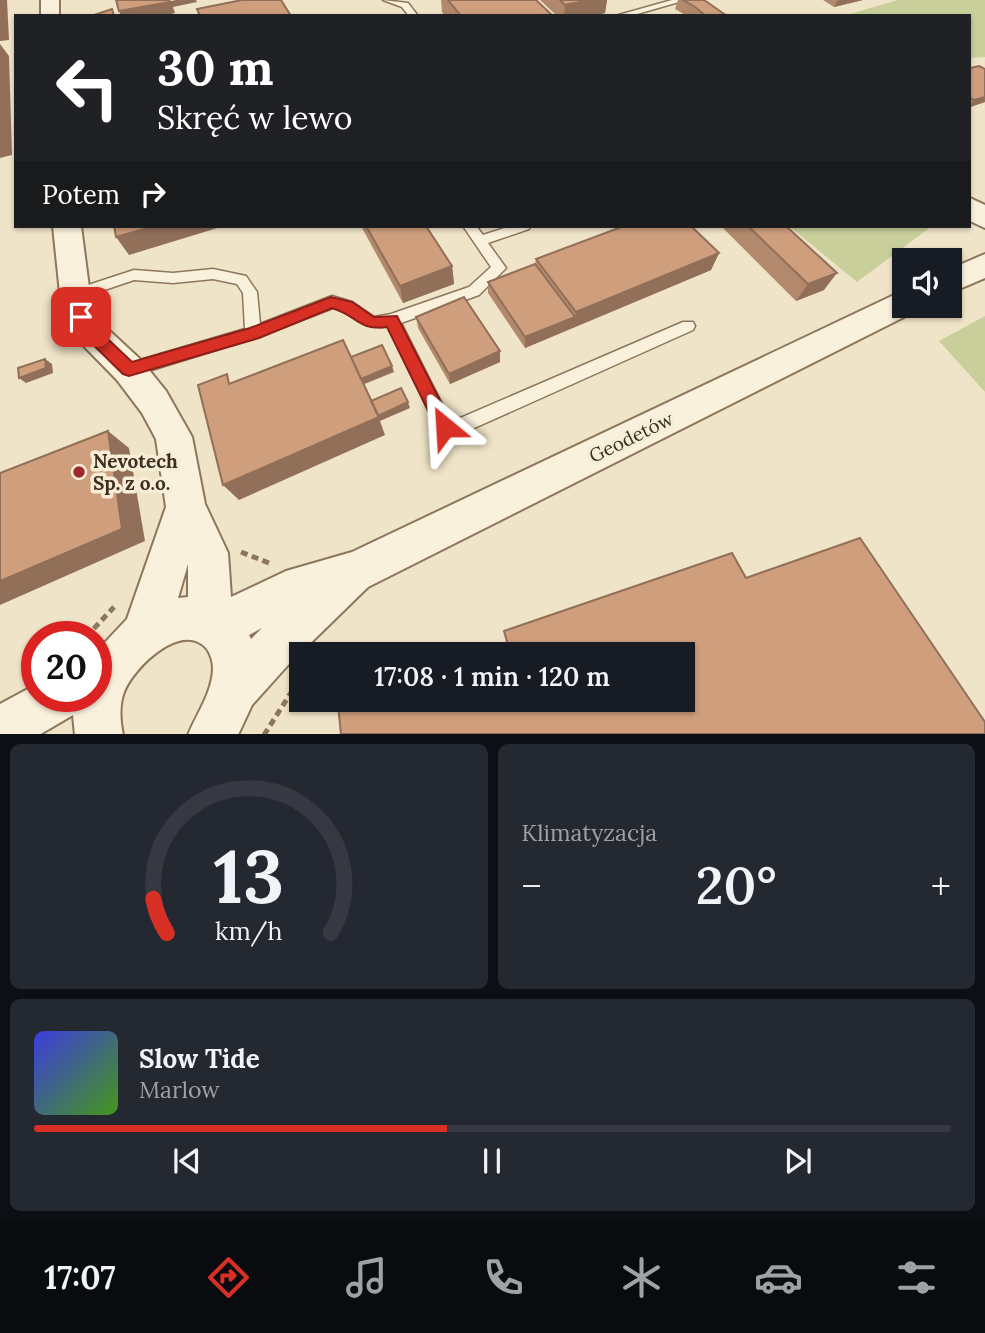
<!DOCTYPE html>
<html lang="pl">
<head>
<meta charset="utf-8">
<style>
  body { margin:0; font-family:Lora,serif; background:#242831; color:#f1f3f6; height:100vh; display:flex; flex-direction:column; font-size:26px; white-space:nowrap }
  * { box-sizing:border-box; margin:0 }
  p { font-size:23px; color:#9ea1a6 }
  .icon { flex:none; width:38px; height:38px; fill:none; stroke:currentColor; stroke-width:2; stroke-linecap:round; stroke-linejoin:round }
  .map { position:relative; height:734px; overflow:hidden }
  .drawer { display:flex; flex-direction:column; gap:10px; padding:10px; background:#0d0f14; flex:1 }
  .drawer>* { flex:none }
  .top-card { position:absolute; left:14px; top:14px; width:957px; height:214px; border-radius:0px; box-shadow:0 2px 5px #0004; background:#202124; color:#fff; overflow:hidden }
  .fabs { position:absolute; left:892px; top:248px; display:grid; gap:14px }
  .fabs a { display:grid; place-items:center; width:70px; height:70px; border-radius:0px; background:#171b24; box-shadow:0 2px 5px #0004; font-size:35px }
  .speed { position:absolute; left:21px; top:621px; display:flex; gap:14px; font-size:35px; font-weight:700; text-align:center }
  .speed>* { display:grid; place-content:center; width:91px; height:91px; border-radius:50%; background:#171b24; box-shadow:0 2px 5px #0004; line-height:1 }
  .speed .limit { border:10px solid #d22; background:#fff; color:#111 }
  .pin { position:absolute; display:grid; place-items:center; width:60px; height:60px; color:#fff; margin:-30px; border-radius:14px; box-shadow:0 4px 10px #0006 }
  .me { position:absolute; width:77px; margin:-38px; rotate:333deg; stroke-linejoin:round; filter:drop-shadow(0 0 5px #0008) }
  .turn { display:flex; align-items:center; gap:24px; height:147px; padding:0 28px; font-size:32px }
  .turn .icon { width:91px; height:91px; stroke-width:2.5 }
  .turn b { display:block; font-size:49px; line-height:60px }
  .then { display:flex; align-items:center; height:66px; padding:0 28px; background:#0003; gap:14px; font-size:26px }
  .big { font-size:52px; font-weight:600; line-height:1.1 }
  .drawer .widget { flex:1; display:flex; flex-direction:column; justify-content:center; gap:10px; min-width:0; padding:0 24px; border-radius:10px; background:#242831 }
  .drawer .dial { align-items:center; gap:0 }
  .dial svg { height:182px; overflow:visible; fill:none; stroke:#363941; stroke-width:7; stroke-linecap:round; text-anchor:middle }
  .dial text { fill:#f1f3f6; stroke:none }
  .song { display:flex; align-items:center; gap:21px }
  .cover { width:84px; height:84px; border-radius:10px; background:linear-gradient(135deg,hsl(240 70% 55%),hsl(100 70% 35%)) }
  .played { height:7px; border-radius:4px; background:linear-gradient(90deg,#d93025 45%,#363941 45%) }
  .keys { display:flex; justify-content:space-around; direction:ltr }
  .heat { display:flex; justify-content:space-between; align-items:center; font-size:38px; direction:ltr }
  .drawer .tiles { flex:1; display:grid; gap:10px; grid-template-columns:1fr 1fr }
  .widget:last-child { grid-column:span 2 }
  .trip { position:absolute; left:289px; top:642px; width:406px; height:70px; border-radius:0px; background:#171b24; box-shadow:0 2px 5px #0004; font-weight:600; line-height:70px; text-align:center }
  .dock { display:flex; height:112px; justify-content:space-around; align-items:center; background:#090b0e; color:#9ea1a6 }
  .dock .icon { width:49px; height:49px }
  .dock .active { color:#d93025 }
  .dock b { font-size:32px; color:#f1f3f6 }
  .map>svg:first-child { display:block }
  .green { fill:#c9cf9b }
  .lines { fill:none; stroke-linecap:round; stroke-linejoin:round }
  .service-casing { stroke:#8d765c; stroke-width:3 }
  .minor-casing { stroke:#8d765c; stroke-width:4 }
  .path { stroke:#8d765c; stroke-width:5; stroke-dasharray:7 4.5; stroke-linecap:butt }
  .service { fill:#faf1dc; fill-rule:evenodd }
  .minor { fill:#faf1dc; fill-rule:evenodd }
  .wall { fill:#b2896c }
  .shaded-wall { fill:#916f58 }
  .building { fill:#cf9f7d; stroke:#916f58; stroke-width:2 }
  .route { fill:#d93025; stroke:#8d1f18; stroke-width:2 }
  .poi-dot { fill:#9e2a2b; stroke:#f7eed8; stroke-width:2.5 }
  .labels { text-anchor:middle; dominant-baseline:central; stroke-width:7; stroke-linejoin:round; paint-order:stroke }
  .street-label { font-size:19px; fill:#3d2e20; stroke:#f7eed8 }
  .poi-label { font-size:19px; font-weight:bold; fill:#3d2e20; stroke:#f7eed8; text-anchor:start }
</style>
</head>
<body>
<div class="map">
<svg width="985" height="735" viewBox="0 0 985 735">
  <rect width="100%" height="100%" fill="#f0e4c8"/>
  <!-- green -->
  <path class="green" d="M898,0h87v57l-15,1v-42h-127z
    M789,226h143l-75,56z
    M985,316v76l-46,-51z"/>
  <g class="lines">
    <!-- service casing -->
    <g class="service-casing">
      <path id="service" d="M383,0l25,3 10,13h-9l-7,-9z
        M672,0h14l-56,16h-15z
        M463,226h13l7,9 28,-9h19l-1,3 -41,14 18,25 -27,27 -78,28 50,99 232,-100h10l2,4 -2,4 -241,108 -13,-6 -51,-106c-30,5 -30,-12 -55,-18l-75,29 -129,40 -6,-2 -2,-5 2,-5 122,-36 -2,-36 -6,-9 -24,-5 -40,4 -39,-3 -59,20 -7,-5 2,-4 64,-21 39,3 40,-4 33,7 11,16 3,32 72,-28 20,6 22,15 17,-3 78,-27 22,-20z"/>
    </g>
    <!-- minor casing -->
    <g class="minor-casing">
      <path id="minor" d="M41,0h18v16h-18z
        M970,198l15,7v23l-15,-7z
        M53,226h28l10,77 9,19 41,38 25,31 26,46 13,67 23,49 3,44 55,-26 66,-19 542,-257 11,-4v15h14l-3,5 -548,276 -80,78 -36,40 -14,30h-50c9,-22 24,-42 25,-66 0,-7 -2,-14 -6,-20 -25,-29 -73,18 -83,43 -5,13 -4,29 -1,43h-48l-2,-20 -34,20h-39v-31l37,-20v12h59v-44l31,-33 39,-112 -10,-68 -14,-26 -25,-33 -40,-41 -16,-36zM188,564v33l-10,1zM262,628l-11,11 -2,-4z
        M985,254v24l-35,15v-24z"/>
    </g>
    <!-- path -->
    <path class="path" d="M241,552l28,11
      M86,637l28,-30
      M264,735l37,-58"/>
    <!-- service -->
    <use href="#service" class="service"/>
    <!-- minor -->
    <use href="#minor" class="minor"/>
  </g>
  <!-- wall -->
  <path class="wall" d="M441,0h95l17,16h-108l-3,-4z
    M540,0h67l-2,13 -12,3h-36z
    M678,0h26l23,16h-40l-12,-7z
    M823,0h40l-29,7z
    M970,68l15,34 -15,5z
    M361,226h65l26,40 2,18 -51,19z
    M721,226h65l38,64 -28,11z
    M719,253l-8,17 -186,78 -37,-55v-11l47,-18 1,-5z
    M416,317l84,34v11l-50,22 -32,-56z"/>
  <!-- shaded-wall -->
  <path class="shaded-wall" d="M0,0h7l2,40 -9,1z
    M176,0h20l1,2 -24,5 2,6 -13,3h-41l-2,-5z
    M590,0h17l-2,13 -12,3h-29l1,-11z
    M840,0h23l-29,7 3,-6z
    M0,44l9,12 3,99 -12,3z
    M985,97v5l-15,5 4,-7z
    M155,226h69l-95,29 -13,-18z
    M719,253l-8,17 -186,78v-11l50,-20 1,-5z
    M452,266l2,18 -51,19 -3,-17z
    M837,273l-13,17 -28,11 12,-17z
    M500,351v11l-50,22 -1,-10z
    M45,359l7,5 1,9 -27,10 -7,-5z
    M392,366l2,6 -32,13 -2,-6z
    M408,402l2,6 -30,13 5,14 -146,65 -16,-15z
    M108,431l21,17 16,93 -145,64v-24z"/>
  <!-- building -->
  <path class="building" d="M116,0h53l1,2 -51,9z
    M242,0h39l10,16h-91l-3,-7z
    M448,0h88l17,16h-92z
    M560,0h30l-25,5z
    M683,0h21l23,16h-21l-11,-9z
    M112,9l2,7h-23z
    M579,13l3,3h-17z
    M979,66l6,3v28l-11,3 -4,-2v-30z
    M114,226h41l-39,11z
    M366,226h60l26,40 -52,20z
    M624,226h67l28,27 -143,59 -40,-53z
    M748,226h38l51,47 -29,11z
    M535,264l40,53 -50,20 -37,-55z
    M464,297l36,54 -51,23 -33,-57z
    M343,340l36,77 -156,68 -25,-100 29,-11 2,10z
    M382,345l10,21 -31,13 -10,-22z
    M45,359l1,9 -27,10 -1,-10z
    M401,388l7,14 -30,14 -7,-15z
    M108,431l14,98 -122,52v-108z
    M860,538l125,184v12h-644l-3,-29 4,-2 1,4 20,-7h319v-46h-190l17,-5 -5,-18 228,-78 14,25z"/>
  <!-- route -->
  <path class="route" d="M331,297l21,5 22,15 23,-1 54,106 3,5 -3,6 -6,2 -6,-2 -52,-106c-29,4 -30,-12 -55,-19l-73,30 -130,38 -6,-2 -41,-40 -8,-17 2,-5h10l7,13 39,37 118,-34z"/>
  <!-- markers -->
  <circle class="poi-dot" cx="79" cy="472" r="7"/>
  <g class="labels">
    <!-- street labels -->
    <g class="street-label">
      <text transform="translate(631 437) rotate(-26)">Geodetów</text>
    </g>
    <!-- poi labels -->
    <g class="poi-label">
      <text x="93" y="461">Nevotech<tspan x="93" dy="22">Sp. z o.o.</tspan></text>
    </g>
  </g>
</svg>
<div class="fabs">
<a><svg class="icon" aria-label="sound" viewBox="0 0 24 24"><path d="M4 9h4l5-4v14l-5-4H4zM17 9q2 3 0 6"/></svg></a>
</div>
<div class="speed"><div class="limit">20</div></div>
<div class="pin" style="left:81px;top:317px;background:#d93025"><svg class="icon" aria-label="arrive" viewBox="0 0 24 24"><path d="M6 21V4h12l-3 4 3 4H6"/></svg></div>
<svg class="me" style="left:445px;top:427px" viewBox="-20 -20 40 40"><path d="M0-17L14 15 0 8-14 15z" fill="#d93025" stroke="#fff" stroke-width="4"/></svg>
<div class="trip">17:08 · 1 min · 120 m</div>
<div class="top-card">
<div class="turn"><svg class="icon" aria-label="left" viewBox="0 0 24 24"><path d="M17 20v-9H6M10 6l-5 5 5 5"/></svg><div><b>30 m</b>Skręć w lewo</div></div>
<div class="then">Potem<svg class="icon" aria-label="right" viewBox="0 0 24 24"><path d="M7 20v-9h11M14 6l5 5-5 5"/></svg></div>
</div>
</div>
<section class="drawer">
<div class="tiles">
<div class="widget dial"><svg viewBox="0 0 100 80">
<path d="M14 69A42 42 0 1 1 86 69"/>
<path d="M14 69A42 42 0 0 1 8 54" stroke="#d93025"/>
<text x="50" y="56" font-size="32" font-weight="700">13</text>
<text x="50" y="72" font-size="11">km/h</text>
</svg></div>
<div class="widget"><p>Klimatyzacja</p>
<div class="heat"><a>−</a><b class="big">20°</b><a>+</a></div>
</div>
<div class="widget">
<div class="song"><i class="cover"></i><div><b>Slow Tide</b><p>Marlow</p></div></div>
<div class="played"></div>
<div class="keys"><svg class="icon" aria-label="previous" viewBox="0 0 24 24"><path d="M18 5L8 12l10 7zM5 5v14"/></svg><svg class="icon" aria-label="pause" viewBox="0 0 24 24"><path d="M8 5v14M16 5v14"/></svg><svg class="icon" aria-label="next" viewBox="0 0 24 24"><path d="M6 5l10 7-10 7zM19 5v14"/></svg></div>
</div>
</div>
</section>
<nav class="dock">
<b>17:07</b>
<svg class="icon active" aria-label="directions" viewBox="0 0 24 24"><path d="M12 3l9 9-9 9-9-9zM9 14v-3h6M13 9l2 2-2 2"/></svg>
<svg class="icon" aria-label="music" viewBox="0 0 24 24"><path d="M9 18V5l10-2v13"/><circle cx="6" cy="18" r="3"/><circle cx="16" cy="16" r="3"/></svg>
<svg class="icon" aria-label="phone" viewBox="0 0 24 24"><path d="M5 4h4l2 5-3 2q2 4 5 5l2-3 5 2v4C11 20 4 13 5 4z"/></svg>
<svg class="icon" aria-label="climate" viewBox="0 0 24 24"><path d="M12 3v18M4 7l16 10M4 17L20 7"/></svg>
<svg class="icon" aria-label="car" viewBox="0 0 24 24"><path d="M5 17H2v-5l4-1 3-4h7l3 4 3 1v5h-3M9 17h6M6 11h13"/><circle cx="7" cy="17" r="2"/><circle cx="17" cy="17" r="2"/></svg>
<svg class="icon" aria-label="filters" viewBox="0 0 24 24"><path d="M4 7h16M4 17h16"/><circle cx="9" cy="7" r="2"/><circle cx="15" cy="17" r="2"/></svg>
</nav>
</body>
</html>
